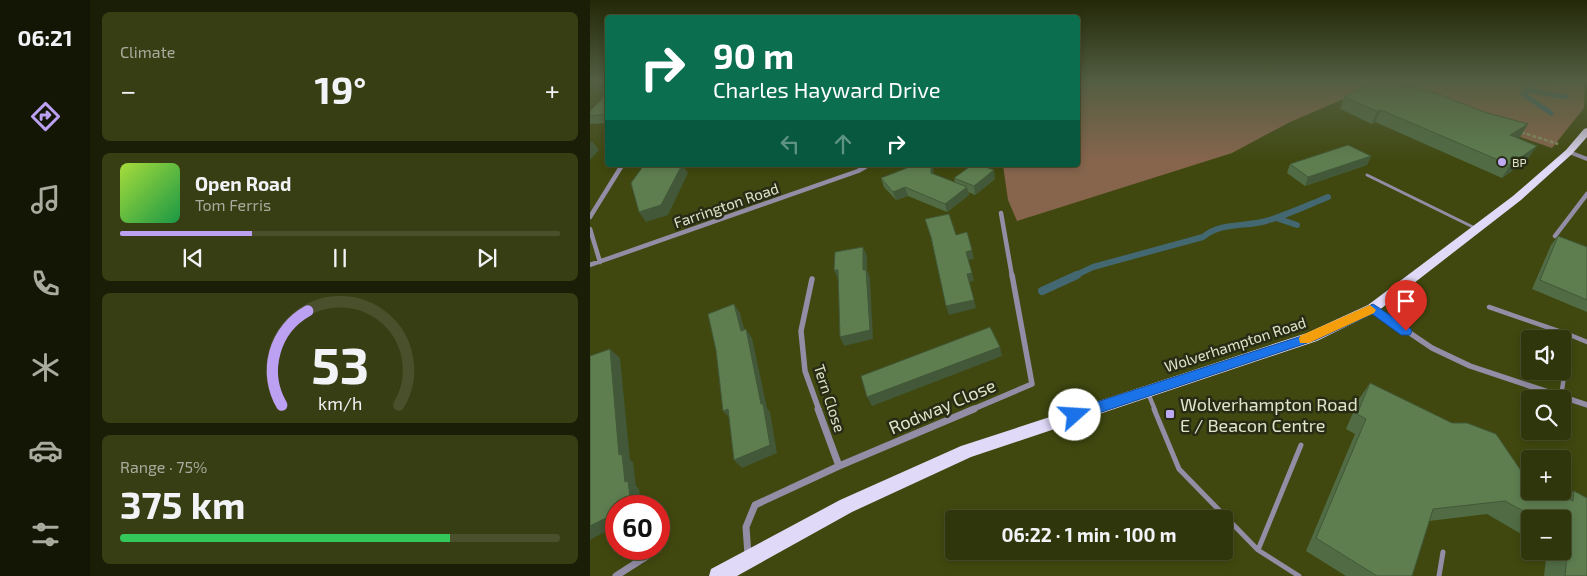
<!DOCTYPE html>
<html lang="en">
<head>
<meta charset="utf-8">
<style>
  body { margin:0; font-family:"Exo 2",sans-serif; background:#383e14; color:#f1f3f6; height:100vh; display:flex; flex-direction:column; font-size:19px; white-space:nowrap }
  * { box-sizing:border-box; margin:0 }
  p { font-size:16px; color:#a8ab9d }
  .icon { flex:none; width:28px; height:28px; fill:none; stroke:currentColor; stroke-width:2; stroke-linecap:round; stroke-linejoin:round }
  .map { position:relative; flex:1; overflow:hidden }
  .panel { display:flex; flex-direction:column; gap:12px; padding:12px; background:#1a1e06; width:500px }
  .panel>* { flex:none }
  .hud { position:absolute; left:15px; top:15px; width:475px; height:152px; border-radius:5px; box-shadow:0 2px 8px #0003,0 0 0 1px #4b502c; background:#0b6e4f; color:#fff; overflow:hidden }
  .tools { position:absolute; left:931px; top:330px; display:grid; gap:10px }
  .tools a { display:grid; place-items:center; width:50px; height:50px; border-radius:5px; background:#30360b; box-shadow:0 2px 8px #0003,0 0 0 1px #4b502c; font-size:25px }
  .speed { position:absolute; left:15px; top:495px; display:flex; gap:10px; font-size:25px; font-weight:700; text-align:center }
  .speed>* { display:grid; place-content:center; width:65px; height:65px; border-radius:50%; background:#30360b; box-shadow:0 2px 8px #0003,0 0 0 1px #4b502c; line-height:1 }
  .speed .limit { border:8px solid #d22; background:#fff; color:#111 }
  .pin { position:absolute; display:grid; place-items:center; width:42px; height:42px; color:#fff; margin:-51px -21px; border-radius:50% 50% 50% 0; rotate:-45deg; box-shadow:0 0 5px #0007 }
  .pin .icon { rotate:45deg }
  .me { position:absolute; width:55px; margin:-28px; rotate:71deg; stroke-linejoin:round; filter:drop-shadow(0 0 4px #0008) }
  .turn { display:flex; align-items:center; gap:18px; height:105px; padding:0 25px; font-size:22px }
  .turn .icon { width:65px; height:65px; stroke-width:2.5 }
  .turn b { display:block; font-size:35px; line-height:42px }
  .lanes { display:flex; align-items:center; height:48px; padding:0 25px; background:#0003; justify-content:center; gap:25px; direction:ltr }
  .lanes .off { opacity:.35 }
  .big { font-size:38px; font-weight:700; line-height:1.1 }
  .panel .widget { flex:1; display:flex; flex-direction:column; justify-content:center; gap:8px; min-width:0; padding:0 18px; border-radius:8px; background:#383e14 }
  .panel .dial { align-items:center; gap:0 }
  .dial svg { height:130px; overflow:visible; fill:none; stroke:#4b502c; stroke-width:7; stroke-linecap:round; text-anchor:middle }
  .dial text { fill:#f1f3f6; stroke:none }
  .song { display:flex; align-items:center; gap:15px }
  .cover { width:60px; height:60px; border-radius:8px; background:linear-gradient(135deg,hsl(80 70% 55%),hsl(140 70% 35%)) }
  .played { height:5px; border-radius:2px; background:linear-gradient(90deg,#bca0f2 30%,#4b502c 30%) }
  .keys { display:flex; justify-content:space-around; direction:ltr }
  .heat { display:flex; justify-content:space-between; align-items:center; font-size:28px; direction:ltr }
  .charge { height:8px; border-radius:4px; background:linear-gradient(90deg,#34c759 75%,#4b502c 0) }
  .trip { position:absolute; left:355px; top:510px; width:288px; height:50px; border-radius:5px; background:#30360b; box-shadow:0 2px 8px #0003,0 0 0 1px #4b502c; font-weight:700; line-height:50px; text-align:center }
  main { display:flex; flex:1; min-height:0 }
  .tabs { display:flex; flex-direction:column; width:90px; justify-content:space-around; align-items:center; background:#131604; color:#a8ab9d }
  .tabs .icon { width:35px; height:35px }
  .tabs .selected { color:#bca0f2 }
  .tabs b { font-size:22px; color:#f1f3f6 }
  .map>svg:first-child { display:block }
  .green { fill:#87654d }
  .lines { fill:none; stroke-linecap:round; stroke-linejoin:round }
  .stream-far2 { stroke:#436871; stroke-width:5 }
  .stream-far1 { stroke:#436871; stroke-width:6 }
  .stream { stroke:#436871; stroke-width:8 }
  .path { stroke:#888f62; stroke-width:2.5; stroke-dasharray:4 2; stroke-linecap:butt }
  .service-far2 { stroke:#938da6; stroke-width:3 }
  .service-far1 { stroke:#938da6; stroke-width:4.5 }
  .service { stroke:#938da6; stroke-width:5 }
  .minor-far3 { stroke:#938da6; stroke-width:4 }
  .minor-far2 { stroke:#938da6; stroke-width:4.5 }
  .minor-far1 { stroke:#938da6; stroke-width:5.5 }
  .minor { stroke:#938da6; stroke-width:7 }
  .primary { fill:#e1d9f8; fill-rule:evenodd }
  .wall { fill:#516c45 }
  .shaded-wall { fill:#425838 }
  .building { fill:#5e7e50; stroke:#425838 }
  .route { fill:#1a73e8; stroke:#114b97 }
  .slow { fill:#f59e0b }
  .poi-dot { fill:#bea9f4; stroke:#282c15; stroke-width:2 }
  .labels { text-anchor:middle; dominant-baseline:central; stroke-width:5; stroke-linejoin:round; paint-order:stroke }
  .far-poi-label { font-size:12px; fill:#dfe5c8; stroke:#282c15; text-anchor:start }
  .street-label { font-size:15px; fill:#dfe5c8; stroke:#282c15 }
  .near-poi-label { font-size:18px; fill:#dfe5c8; stroke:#282c15; text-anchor:start }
  .near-street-label { font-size:18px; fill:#dfe5c8; stroke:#282c15 }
</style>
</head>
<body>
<main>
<nav class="tabs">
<b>06:21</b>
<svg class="icon selected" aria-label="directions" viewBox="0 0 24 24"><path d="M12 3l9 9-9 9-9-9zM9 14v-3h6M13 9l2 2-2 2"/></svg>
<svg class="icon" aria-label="music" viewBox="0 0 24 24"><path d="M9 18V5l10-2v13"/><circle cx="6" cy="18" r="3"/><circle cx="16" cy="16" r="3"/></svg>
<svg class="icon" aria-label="phone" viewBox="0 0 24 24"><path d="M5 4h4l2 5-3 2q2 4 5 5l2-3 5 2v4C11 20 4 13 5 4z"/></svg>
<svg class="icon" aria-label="climate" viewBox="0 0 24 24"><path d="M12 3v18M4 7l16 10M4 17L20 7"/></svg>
<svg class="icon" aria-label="car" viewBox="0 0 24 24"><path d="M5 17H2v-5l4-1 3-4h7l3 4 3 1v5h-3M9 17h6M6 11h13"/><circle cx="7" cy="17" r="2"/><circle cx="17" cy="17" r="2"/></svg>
<svg class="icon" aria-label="filters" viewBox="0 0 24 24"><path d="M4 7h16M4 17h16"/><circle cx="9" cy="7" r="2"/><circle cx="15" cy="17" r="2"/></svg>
</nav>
<section class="panel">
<div class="widget"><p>Climate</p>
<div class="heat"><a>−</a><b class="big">19°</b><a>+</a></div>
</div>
<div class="widget">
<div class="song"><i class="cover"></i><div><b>Open Road</b><p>Tom Ferris</p></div></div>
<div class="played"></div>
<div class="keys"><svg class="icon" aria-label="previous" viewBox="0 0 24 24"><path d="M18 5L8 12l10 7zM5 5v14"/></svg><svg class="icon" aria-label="pause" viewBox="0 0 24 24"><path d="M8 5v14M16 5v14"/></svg><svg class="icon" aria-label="next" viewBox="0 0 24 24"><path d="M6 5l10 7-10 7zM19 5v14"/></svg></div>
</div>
<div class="widget dial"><svg viewBox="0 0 100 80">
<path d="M14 69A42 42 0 1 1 86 69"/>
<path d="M14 69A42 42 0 0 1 30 11" stroke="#bca0f2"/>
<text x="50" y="56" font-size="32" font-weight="700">53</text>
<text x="50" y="72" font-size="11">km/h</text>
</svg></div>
<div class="widget"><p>Range · 75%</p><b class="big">375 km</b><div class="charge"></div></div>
</section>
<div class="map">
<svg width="997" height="576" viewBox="0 0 997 576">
  <rect width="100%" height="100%" fill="#40480f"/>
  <!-- green -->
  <path class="green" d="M488,81h507l-1,27 -32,40 -123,-43 -58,-18 -83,36 -56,30 -215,68 -9,-21 -5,-35h75z"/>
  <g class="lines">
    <!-- stream-far2 -->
    <path class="stream-far2" d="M946,81l-8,4v5l-5,4 28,19
      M945,82l15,1
      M938,90l38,7"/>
    <!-- stream-far1 -->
    <path class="stream-far1" d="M686,218l21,7
      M484,276l19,-9 110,-30c18,-15 42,-10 63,-16 21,-6 42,-16 62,-24"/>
    <!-- stream -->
    <path class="stream" d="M452,291l35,-16"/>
    <!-- path -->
    <path class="path" d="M775,81l9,4
      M931,132l37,12"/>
    <!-- service-far2 -->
    <path class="service-far2" d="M777,175l110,54"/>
    <!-- service-far1 -->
    <path class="service-far1" d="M899,307l81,28 -9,62
      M980,335l17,7
      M558,393l7,17"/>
    <!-- service -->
    <path class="service" d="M564,409l25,60 79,81 41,26
      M668,550l43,-105
      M849,576l4,-24"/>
    <!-- minor-far3 -->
    <path class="minor-far3" d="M979,152l18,7
      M30,168l2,-3
      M273,168l5,-3"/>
    <!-- minor-far2 -->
    <path class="minor-far2" d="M411,213l11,63
      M0,217l31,-50
      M0,229l10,33
      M965,236l32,-42
      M0,265l268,-94 7,-4"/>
    <!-- minor-far1 -->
    <path class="minor-far1" d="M222,279l-11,52 4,40 14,39
      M783,308l59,40 38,18 117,39
      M381,410l61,-26 -20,-109"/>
    <!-- minor -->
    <path class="minor" d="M228,409l21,57
      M158,555l-2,-28 9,-22 84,-39 135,-57
      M26,576l42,-27"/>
    <!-- primary -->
    <path class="primary" d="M997,128v9l-15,17 -51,46 -143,111 -61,30 -346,116 -119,55 -115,64h-28l2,-7 129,-69 121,-54 346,-113 61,-28 145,-109 53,-46 18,-21z"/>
  </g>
  <!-- wall -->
  <path class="wall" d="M816,89l122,35 -8,13 -2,1 10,21 -26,19 -127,-56 -3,2 -32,-15 4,-12z
    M18,93v30l-18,1v-13z
    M781,156l-4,9 -62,21 -18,-13 3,-9z
    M317,165h26v9l22,8 -1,-4 41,1 -20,16 -7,-3 1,3 -22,17 -39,-16 -12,4 -12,-13 -3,-9 26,-10z
    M968,236l29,11v65l-55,-23 19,-44z
    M780,383l156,95 39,19 9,-6 13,85h-43l3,-25h15v-32h-32v20l-43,-25 -58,7 -17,55h-66l-40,-25 49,-117 -9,-5 13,-30z"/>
  <!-- shaded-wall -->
  <path class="shaded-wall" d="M791,110l-6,12 -3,2 5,-13z
    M938,124l-8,13 -18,11 8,-13z
    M2,141l7,9 -9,10v-17z
    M947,146l-9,13 -26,19 8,-13z
    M781,156l-4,9 -62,21 3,-9z
    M92,165h1l5,8 -20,42 -22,7 -7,-10z
    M341,165h2l1,16 -3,-8z
    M404,170l1,9 -20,16 -1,-9z
    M315,187l3,9 -12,4 -3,-8z
    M377,187l2,8 -22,17 -2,-8z
    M273,247l4,9v14l3,8 3,61 -29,7 -4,-9 23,-67z
    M382,250l2,9 -6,1 -2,-8z
    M244,270h4l4,8 -4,1z
    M382,273l2,8 -5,1 -2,-8z
    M384,300l2,8 -27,7 -3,-9z
    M144,304l6,9 7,27 -6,-9z
    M156,329l6,9 15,70 3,4 7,41 -35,15 -8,-8z
    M410,347l2,9 -130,50 -5,-9z
    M20,349l10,9 10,102 3,2 3,24 3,3 3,17h-13l-10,-51z
    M138,409l3,10 -8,-8z
    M26,513v13l-26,14v-14z"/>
  <!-- building -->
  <path class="building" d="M787,81h10l19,8 4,-3 25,7 52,20 41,11 -18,11 27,11 -27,19 -129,-55 -4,1 -33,-14z
    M18,93v21l-18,2v-5z
    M758,145l23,11 -63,21 -18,-13z
    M54,165h38l-21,40 -22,7 -8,-29z
    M317,165h24v8l36,14 -22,17 -40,-17 -12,5 -12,-14 26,-10z
    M382,165h8l14,5 -20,16 -20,-8z
    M359,214l7,21 11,-3 5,18 -6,2 6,21 -5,1 7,26 -28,6 -15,-69 -6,-18z
    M968,236l29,11v53l-47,-20z
    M273,247v23h3l4,60 -30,7 -2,-67h-4l1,-18z
    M144,304l7,27 5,-2 15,75h2l7,41 -36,15 -6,-51 -5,2 -7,-61 -8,-36z
    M400,327l10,20 -133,50 -6,-21z
    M20,349l9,106 3,-1 3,28 3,-1 3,24 -2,1h-13v7l-26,13v-170z
    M780,383l82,40h15l29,11 30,44 4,2v11h23l20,10 1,-10 13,7v78h-22l4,-40 -7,-3v-14h-24l-33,-18 -72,8 -21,67h-35l-61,-38 50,-119 -9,-5z"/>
  <!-- sky -->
  <linearGradient id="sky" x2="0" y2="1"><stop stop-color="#232808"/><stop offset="0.5" stop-color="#535e42"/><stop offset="1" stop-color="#535e42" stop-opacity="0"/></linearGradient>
  <rect width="997" height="162" fill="url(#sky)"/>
  <!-- route -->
  <path class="route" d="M783,304l37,24 2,3 -2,4h-9l-29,-21 -56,26 -241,81 -5,-2 -2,-4 2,-4 5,-2 233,-75z"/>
  <!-- slow -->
  <path class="slow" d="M780,305l6,5 -2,3 -65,30h-9l-1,-4 1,-3z"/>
  <!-- markers -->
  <g class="poi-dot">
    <circle cx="912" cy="162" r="5"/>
    <rect x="575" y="409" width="10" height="10" rx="2.5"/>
  </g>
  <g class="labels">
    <!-- far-poi labels -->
    <g class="far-poi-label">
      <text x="922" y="162">BP</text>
    </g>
    <!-- street labels -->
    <g class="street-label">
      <text transform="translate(136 205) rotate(-19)">Farrington Road</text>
      <text transform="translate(645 344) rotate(-18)">Wolverhampton Road</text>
      <text transform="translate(240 398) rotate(72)">Tern Close</text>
    </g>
    <!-- near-poi labels -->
    <g class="near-poi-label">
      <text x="590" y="404">Wolverhampton Road<tspan x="590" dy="21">E / Beacon Centre</tspan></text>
    </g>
    <!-- near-street labels -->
    <g class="near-street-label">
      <text transform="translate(352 406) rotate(-23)">Rodway Close</text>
    </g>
  </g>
</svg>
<div class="tools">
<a><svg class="icon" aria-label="sound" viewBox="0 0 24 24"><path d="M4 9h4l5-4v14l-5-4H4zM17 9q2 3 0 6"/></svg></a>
<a><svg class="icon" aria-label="search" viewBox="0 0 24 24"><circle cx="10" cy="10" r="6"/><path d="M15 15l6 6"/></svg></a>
<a>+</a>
<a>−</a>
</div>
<div class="speed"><div class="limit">60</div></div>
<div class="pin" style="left:816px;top:331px;background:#d93025"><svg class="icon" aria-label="arrive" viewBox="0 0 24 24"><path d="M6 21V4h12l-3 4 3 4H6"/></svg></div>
<svg class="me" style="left:485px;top:415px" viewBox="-20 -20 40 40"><circle r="19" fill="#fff"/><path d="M0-13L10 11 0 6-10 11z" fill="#1a73e8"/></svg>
<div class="trip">06:22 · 1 min · 100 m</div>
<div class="hud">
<div class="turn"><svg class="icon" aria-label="right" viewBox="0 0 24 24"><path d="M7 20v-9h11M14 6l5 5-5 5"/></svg><div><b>90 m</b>Charles Hayward Drive</div></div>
<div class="lanes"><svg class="icon off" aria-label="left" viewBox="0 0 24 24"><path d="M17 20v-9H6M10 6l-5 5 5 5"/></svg><svg class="icon off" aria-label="ahead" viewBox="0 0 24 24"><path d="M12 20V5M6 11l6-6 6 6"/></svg><svg class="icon" aria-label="right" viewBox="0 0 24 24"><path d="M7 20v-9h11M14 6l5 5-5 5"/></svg></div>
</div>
</div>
</main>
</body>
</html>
